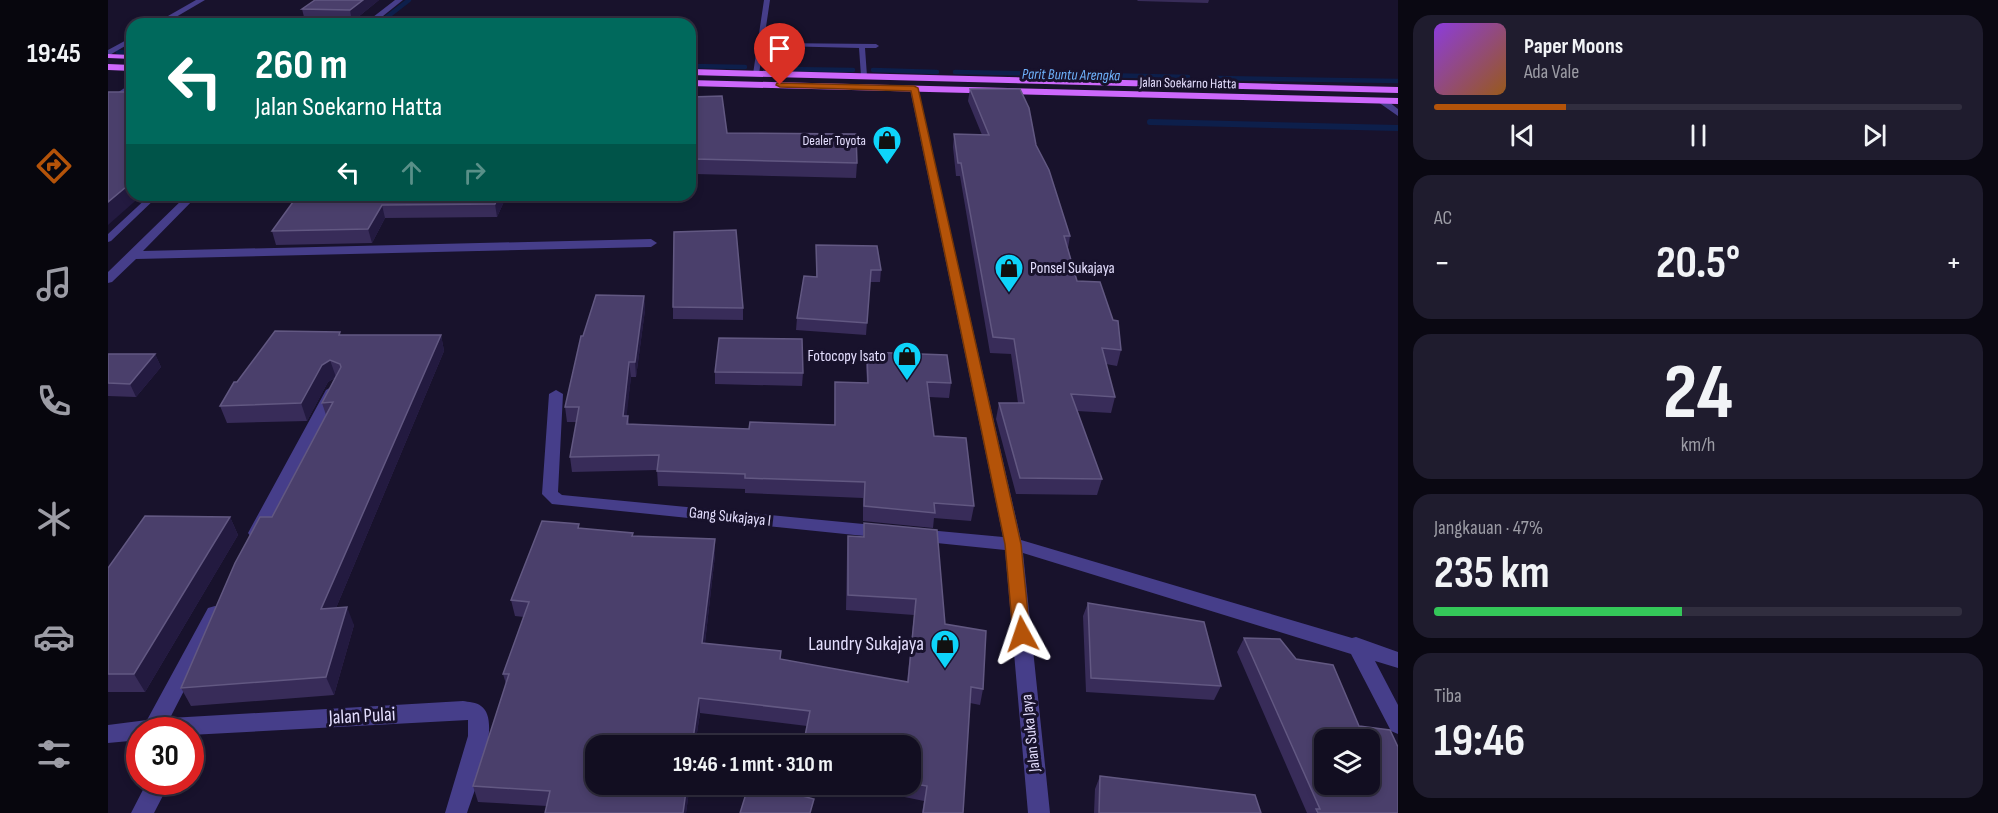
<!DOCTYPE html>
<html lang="id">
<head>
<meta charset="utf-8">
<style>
  body { margin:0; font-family:"Sofia Sans Condensed",sans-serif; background:#1f1c2e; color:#f1f3f6; height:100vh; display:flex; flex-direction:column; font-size:22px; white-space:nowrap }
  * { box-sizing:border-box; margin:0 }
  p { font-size:20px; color:#9c9ca5 }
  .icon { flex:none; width:33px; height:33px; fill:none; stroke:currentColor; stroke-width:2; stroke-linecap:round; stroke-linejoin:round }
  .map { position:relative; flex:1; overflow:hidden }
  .panel { display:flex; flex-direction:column; gap:15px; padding:15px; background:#0a0812; width:600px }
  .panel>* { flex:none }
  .hud { position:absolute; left:18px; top:18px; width:570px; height:183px; border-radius:18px; box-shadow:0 3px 9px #0003,0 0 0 2px #312e3f; background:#00695c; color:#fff; overflow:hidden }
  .controls { position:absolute; left:1206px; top:729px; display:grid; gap:12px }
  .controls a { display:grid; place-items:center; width:66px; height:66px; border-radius:12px; background:#120e21; box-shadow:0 3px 9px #0003,0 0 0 2px #312e3f; font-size:30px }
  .speed { position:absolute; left:18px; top:717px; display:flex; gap:12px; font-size:30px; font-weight:700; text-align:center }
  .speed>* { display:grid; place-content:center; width:78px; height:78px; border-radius:50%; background:#120e21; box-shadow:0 3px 9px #0003,0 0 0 2px #312e3f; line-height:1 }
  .speed .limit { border:9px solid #d22; background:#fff; color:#111 }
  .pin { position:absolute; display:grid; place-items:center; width:51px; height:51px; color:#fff; margin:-62px -26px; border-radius:50% 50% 50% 0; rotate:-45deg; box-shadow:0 0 6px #0007 }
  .pin .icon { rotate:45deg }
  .me { position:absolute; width:66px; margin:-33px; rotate:355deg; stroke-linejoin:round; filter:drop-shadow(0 0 4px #0008) }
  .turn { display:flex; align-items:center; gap:21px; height:126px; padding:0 30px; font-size:27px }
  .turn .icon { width:78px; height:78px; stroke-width:2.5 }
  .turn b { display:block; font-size:42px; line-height:51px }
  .lanes { display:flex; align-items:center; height:57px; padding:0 30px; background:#0003; justify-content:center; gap:30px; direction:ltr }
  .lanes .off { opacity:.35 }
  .big { font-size:45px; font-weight:700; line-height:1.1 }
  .panel .tile { flex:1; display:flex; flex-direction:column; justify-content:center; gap:9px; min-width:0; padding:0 21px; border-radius:18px; background:#1f1c2e }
  .panel .dial { align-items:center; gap:0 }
  .dial b { font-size:78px; line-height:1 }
  .song { display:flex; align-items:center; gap:18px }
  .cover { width:72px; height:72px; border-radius:9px; background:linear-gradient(135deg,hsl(270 70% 55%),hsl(30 70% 35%)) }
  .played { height:6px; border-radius:3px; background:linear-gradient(90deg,#b45309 25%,#312e3f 25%) }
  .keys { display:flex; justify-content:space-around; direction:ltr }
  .heat { display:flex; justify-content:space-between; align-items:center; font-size:33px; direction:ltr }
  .charge { height:9px; border-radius:4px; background:linear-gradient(90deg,#34c759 47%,#312e3f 0) }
  .trip { position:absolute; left:477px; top:735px; width:336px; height:60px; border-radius:18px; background:#120e21; box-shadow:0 3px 9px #0003,0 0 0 2px #312e3f; font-weight:700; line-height:60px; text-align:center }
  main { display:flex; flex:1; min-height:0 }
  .tab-bar { display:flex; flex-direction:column; width:108px; justify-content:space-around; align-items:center; background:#07060d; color:#9c9ca5 }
  .tab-bar .icon { width:42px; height:42px }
  .tab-bar .selected { color:#b45309 }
  .tab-bar b { font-size:27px; color:#f1f3f6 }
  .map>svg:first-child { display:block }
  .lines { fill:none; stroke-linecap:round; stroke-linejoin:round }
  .stream-far1 { stroke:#0d1f4b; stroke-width:4.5 }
  .stream { stroke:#0d1f4b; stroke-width:6 }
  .lane { fill:#463e8a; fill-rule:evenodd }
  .street { fill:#463e8a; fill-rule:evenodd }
  .primary { fill:#cd68fc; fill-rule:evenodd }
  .wall { fill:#382c59 }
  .shaded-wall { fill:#231a40 }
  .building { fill:#4a3f6b; stroke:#625882; stroke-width:1.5; fill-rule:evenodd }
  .route { fill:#b45309; stroke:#753606; stroke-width:1.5 }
  .labels { text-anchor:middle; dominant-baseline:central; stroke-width:6; stroke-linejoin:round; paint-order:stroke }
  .far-street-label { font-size:14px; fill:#e4defe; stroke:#18122c }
  .far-poi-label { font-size:14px; fill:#e4defe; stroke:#18122c; text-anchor:end }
  .far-water-label { font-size:15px; font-style:italic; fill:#6eb2fc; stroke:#18122c }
  .poi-label { font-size:16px; fill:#e4defe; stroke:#18122c; text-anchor:start }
  .street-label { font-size:16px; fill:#e4defe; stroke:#18122c }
  .near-poi-label { font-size:20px; fill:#e4defe; stroke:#18122c; text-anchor:end }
  .near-street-label { font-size:20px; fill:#e4defe; stroke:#18122c }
</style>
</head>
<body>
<main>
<nav class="tab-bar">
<b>19:45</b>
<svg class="icon selected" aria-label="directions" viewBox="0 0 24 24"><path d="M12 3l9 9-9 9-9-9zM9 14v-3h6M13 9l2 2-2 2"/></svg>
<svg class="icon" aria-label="music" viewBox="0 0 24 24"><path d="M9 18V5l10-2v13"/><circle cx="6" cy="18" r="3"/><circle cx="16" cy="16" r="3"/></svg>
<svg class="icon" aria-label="phone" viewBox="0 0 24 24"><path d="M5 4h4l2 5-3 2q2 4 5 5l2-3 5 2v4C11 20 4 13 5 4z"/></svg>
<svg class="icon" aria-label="climate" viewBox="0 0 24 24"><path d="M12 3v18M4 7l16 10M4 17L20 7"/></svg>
<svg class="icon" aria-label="car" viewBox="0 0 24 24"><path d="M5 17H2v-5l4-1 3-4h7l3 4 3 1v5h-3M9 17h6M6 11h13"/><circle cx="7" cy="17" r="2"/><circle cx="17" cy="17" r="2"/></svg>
<svg class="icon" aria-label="filters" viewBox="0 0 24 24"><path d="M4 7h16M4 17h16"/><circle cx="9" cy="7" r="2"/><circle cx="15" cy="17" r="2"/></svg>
</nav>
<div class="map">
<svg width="1290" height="813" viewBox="0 0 1290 813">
  <rect width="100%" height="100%" fill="#18122c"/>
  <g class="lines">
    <!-- stream-far1 -->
    <path class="stream-far1" d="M270,24l31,-24
      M10,52l14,1
      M582,66l55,1
      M675,69l70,1
      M765,70l64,2
      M847,72l233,5
      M1109,78l181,3"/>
    <!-- stream -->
    <path class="stream" d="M1042,122l248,6"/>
    <!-- lane -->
    <path class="lane" d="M656,0h6l-11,74 -3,2 -3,-2z
      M665,43l103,1 3,2 -3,2h-11l2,28 -3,2 -3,-2 -2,-28 -81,-2 -3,28 -3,2 -3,-2z
      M24,83v5l-24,16v-5z
      M42,195h9l-48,46 -3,1v-8z"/>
    <!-- street -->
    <path class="street" d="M88,0h9l-41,24h-10z
      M287,0h8l-30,24h-9z
      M24,37v5l-24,14v-6z
      M806,86l4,3 103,451 331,98 4,-1 42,15v16l-23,-7 23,44v29l-7,-3 -40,-77 -328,-101 27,260h-22l-23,-263 -88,-9 -6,-2 -3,-4 3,-4 6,-2 86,8 -93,-448z
      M1270,98h6l14,11v7l-20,-14z
      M79,195h11l-55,56 508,-12 6,4 -6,4 -515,12 -24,23 -4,1v-11z
      M225,386l7,4 -74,143 -3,4 -6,2 -6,-2 -3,-4 78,-143z
      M448,390l7,4 -5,98 4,3 322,31 6,2 3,4 -3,4 -6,2 -332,-34 -10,-10 7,-100z
      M107,606l7,2 2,5 -54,105 293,-17c5,1 14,1 18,5 22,15 -7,85 -14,107h-22l23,-77v-16l-278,15v-5h-50v10l-32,3v-18l39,-5 61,-112z
      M39,782h23l-16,31h-23z"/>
    <!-- primary -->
    <path class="primary" d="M0,54l24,1v4l-24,-1z
      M0,64l24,1v6l-24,-1z
      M582,69l708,18v6l-708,-18z
      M582,80l708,18v6l-708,-18z"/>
  </g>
  <!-- wall -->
  <path class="wall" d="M271,0l-27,22 -47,-1 -3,-12z
    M1029,0h72l-1,3 -70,-2z
    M862,89l66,56 34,91 -2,12 9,33 44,69 -4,16 -11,-2 9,33 -4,16 -34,-2 25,68 -5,16 -81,-1 -20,-75 3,-16h19l-7,-49 -21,-1 -30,-177h-4l-3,-29 1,-13 28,1 -14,-34z
    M582,97l37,36 130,30 -1,15 -161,-4v-19h-5z
    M190,195h209l-10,22 -112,1 -13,25 -96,2 -4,-14z
    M708,245l65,25 -1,12h-10l-4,53 -70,-5 1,-12 19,-41z
    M536,296l1,14 -9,67h-5l-5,39h2l1,8 120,5 85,-4 1,-43 32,1 -1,-16 1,-15 84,31 -2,15 -20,-1 5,39 40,70 -3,15 -37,-3 -1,10 -70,-7v-23l-118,-5v-4l-87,-3 -1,-16 -85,2 -2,-15 7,-35h-10l-2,-15 18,-71z
    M565,307l70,1v12l-70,-1z
    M233,335h100l3,16 -108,257 18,17 -20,70 -143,11 -10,-18 145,-273 -4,-12 13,-25 -7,4 -21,39 -80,2 -7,-17 17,-24z
    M0,354h47l6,13 -25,30 -28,-1z
    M607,372l88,1 -1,13 -87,-2z
    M122,517l8,18 -93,157h-37v-124z
    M756,523l81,101 38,65 -3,16 -10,-2 -7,110h-41l2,-12 -83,-17h69v-38l-103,-20 -107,-13 -5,33h-99v38h94l-4,29 -139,-7 -69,-4 -5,-16 33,-102 -3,-10 21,-57 -9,-1 -4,-16 69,-72 53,8 82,19 -10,88 76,8v8l126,23 7,-67 -68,-5 1,-58 1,-16 15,1z
    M980,603l133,83 -7,14 -128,-8 -3,-76z
    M1136,638l52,21 63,67 39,87h-91l-70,-161z
    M992,776l161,37h-167l1,-24z"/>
  <!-- shaded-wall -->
  <path class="shaded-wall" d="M255,0h16l-27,22 -2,-12z
    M24,182v13h10l-34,30v-23z
    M391,195h8l-10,22 -2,-13z
    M274,205l3,13 -13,25 -4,-14z
    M536,296l1,14 -9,67 -1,-15z
    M333,335l3,16 -116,276 -7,-18z
    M47,354l6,13 -25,30 -6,-13z
    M222,360l6,17 -8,5 -21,39 -6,-18 21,-38z
    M521,362l2,15 -6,54 -2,-15z
    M122,517l8,18 -93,157 -11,-18z
    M607,539v16l-12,104 -1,-16z
    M239,607l7,18 -20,70 -8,-18z
    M591,698l1,15 -5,33h-3z
    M579,784h3l-4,29h-3z"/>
  <!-- building -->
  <path class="building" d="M207,0h48l-13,10 -48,-1z
    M862,89h50l9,19 7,37 13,25 21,66h-6l13,45 23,1 13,38 5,1 3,29 -19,-2 13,49 -44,-3 31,85 -82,-1 -21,-75h25l-10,-64 -21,-2 -32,-174h-3l-4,-29 35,1z
    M0,92h24v90l-24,20z
    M614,96l5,37 129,1 1,29 -162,-4 2,-19h-7v-43z
    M190,195h201l-4,9 -113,1 -14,24 -96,2z
    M628,230l7,78 -70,-1 1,-75z
    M708,245l61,1 4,24h-10l-4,53 -70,-5 7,-42 13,1z
    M488,295l48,1 -9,66h-6l-6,54h5l-1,8 122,5 1,-7 85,3v-43l33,1 -1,-31 80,3 4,28 -24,-1 7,54 32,2 8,68 -40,-3 1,10 -71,-7 1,-24 -120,-4v-4l-88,-3 2,-16 -89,2 9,-50h-14l16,-71h2z
    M167,331l65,1 -1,3h102l-120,274 26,-2 -21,70 -145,11 54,-125 25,-46h12l61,-115 -11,1 19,-36 -1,-3 -10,-4 -8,5 -21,38 -81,3 14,-24h3z
    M611,338l83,1 1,34 -88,-1z
    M0,354h47l-25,30 -22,-1z
    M37,516l85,1 -96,157h-26v-106z
    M434,521l37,3 -1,4 55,5 -1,3 83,3 -13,104 79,8 -1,8 128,23 8,-83 -68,-4v-59l16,1v-14l73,7 8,94 41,7 -3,58 -12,-2 -8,126h-40l4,-27 -17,-3v-37h-107l7,-35 -111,-13 -7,48h-96v38h91l-4,29h-138l5,-22 -77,-5 36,-112h-6l26,-72 -18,-2z
    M980,603l116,19 17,64 -130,-8z
    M1136,638l36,1 16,20 37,6 26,61 31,4 8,17v66h-80l-2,-4h4zM1216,740h46v44h-46z
    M992,776l155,19 6,18h-162z
    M641,784h7l58,15 -4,14h-70z"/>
  <!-- route -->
  <path class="route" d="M669,83l137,3 4,2 103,456 9,90 -2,5 -6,2 -7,-2 -2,-5 -8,-90 -94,-453 -131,-4 -4,-2z"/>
  <!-- icons -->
  <defs>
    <g id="shop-pin" transform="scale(1.5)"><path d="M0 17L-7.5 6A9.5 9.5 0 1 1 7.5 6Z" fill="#0ed4fa" stroke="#18122c"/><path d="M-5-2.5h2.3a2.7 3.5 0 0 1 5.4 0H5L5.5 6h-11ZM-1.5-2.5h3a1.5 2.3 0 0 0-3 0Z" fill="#111"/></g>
  </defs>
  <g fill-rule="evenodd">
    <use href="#shop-pin" x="779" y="140"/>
    <use href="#shop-pin" x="901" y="268"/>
    <use href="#shop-pin" x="799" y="356"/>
    <use href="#shop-pin" x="837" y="644"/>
  </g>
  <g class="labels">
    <!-- far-street labels -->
    <g class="far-street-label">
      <text transform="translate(1080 83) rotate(1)">Jalan Soekarno Hatta</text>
    </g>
    <!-- far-poi labels -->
    <g class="far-poi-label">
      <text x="758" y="140">Dealer Toyota</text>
    </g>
    <!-- far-water labels -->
    <g class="far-water-label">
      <text transform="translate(963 75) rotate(1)">Parit Buntu Arengka</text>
    </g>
    <!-- poi labels -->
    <g class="poi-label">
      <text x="922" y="268">Ponsel Sukajaya</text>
      <text x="778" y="356" text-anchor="end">Fotocopy Isato</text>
    </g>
    <!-- street labels -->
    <g class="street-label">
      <text transform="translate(622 517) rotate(6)">Gang Sukajaya I</text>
      <text transform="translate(923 733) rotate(-96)">Jalan Suka Jaya</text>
    </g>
    <!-- near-poi labels -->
    <g class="near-poi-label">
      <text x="816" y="644">Laundry Sukajaya</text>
    </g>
    <!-- near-street labels -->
    <g class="near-street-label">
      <text transform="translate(254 716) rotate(-3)">Jalan Pulai</text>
    </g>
  </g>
</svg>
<div class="controls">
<a><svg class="icon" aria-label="layers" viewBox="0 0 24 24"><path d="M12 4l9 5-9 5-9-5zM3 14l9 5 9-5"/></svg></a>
</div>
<div class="speed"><div class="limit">30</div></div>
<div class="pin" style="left:672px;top:85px;background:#d93025"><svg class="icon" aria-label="arrive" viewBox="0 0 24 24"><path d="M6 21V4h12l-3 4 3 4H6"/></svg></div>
<svg class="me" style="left:914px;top:634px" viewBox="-20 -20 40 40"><path d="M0-17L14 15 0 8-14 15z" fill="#b45309" stroke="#fff" stroke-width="4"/></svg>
<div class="trip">19:46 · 1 mnt · 310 m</div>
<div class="hud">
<div class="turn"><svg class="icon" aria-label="left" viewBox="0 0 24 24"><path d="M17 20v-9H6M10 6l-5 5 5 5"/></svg><div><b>260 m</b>Jalan Soekarno Hatta</div></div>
<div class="lanes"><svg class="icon" aria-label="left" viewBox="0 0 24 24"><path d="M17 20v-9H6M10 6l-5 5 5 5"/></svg><svg class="icon off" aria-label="ahead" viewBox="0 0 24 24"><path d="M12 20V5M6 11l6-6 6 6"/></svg><svg class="icon off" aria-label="right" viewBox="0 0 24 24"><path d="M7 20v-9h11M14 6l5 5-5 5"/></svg></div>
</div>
</div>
<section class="panel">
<div class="tile">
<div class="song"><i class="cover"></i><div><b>Paper Moons</b><p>Ada Vale</p></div></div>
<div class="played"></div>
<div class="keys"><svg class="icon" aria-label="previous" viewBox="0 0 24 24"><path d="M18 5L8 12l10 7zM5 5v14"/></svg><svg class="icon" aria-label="pause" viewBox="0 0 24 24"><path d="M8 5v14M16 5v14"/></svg><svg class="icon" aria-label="next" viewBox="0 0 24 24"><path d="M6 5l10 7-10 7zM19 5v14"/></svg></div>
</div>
<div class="tile"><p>AC</p>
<div class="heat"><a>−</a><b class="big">20.5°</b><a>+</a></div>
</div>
<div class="tile dial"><b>24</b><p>km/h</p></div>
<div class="tile"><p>Jangkauan · 47%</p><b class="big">235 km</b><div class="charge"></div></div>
<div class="tile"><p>Tiba</p><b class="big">19:46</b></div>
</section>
</main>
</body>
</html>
